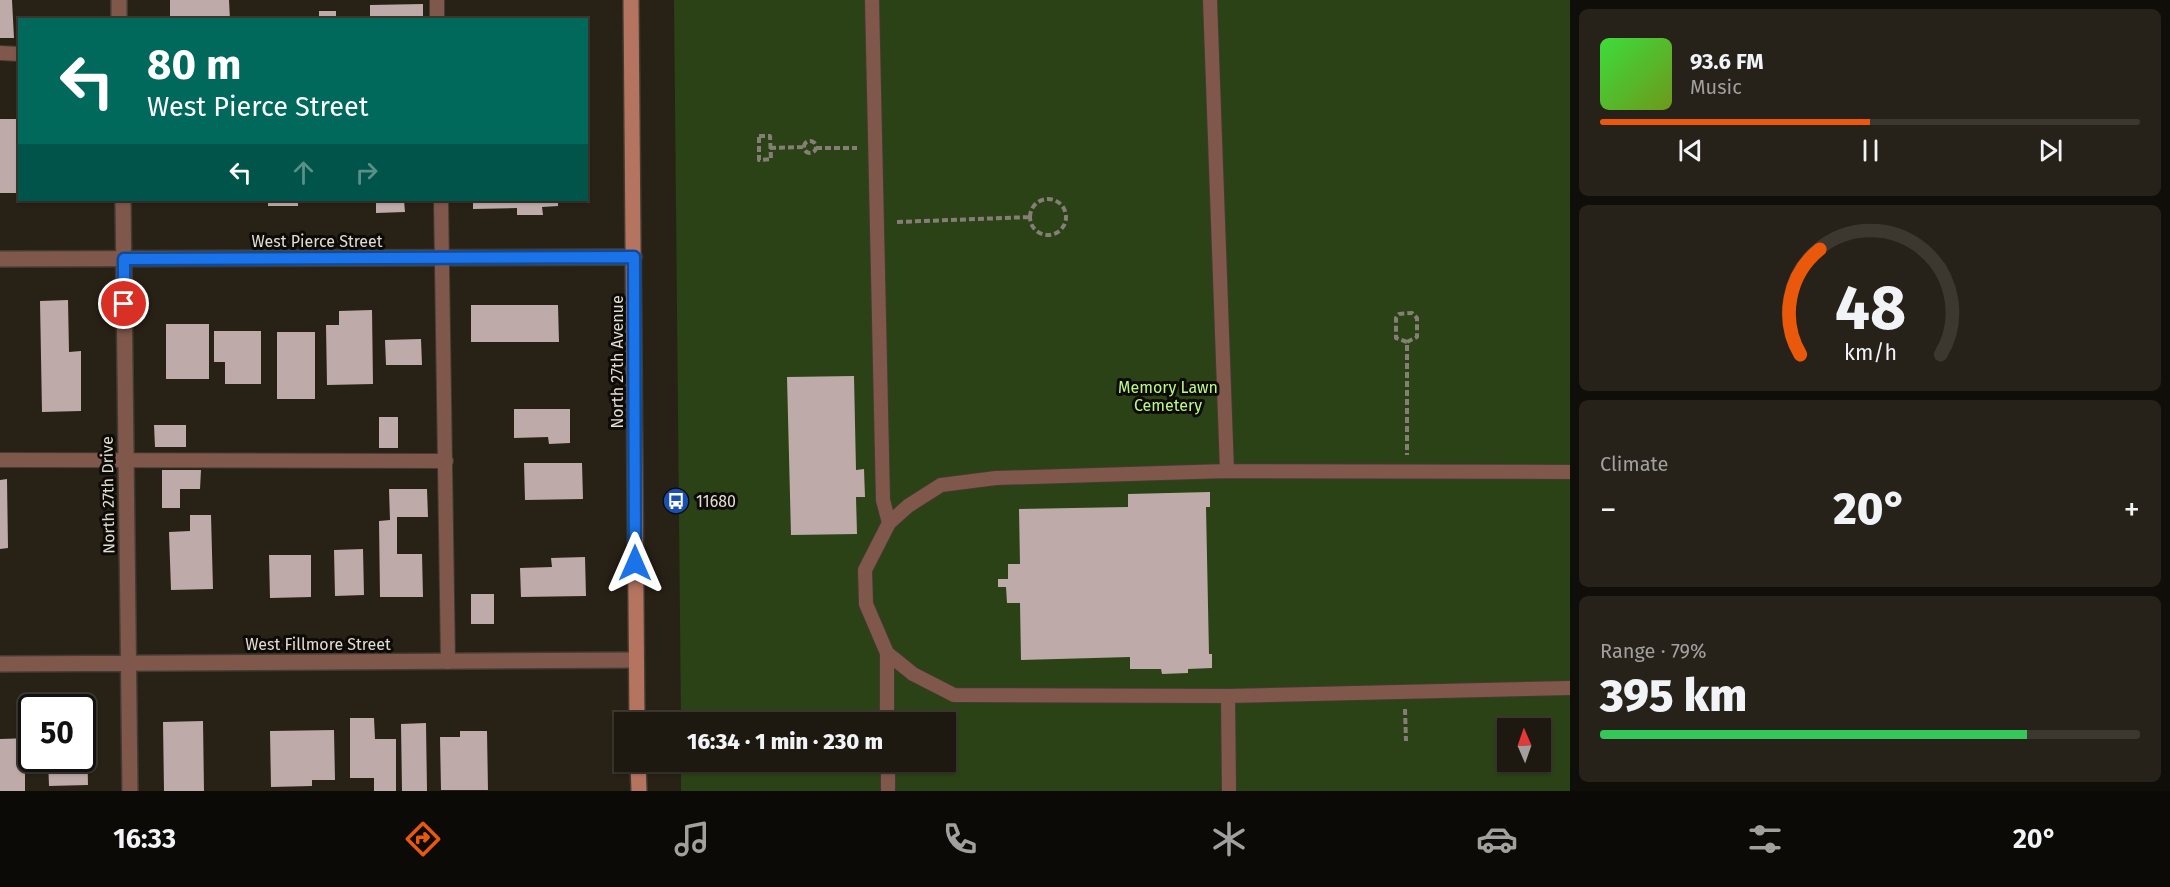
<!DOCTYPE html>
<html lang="en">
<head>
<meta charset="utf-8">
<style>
  body { margin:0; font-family:"Fira Sans",sans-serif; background:#262219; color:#f1f3f6; height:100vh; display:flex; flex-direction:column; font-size:22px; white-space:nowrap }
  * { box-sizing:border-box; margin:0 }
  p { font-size:20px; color:#a1a09f }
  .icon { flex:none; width:33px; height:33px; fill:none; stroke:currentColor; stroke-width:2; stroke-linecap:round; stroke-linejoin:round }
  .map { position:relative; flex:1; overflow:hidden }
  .details { display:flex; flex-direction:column; gap:9px; padding:9px; background:#100e09; width:600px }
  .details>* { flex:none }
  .top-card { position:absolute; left:18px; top:18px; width:570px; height:183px; border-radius:0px; box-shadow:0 2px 4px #0004,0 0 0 2px #3c3830; background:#00695c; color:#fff; overflow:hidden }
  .needle { width:39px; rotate:358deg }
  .controls { position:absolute; left:1497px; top:718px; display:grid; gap:12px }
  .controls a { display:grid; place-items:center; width:54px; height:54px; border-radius:0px; background:#1e1910; box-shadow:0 2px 4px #0004,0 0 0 2px #3c3830; font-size:30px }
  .speed { position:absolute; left:18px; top:694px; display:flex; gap:12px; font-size:30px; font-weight:700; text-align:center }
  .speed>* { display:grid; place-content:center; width:78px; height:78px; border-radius:50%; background:#1e1910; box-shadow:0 2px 4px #0004,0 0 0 2px #3c3830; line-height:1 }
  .speed .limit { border:3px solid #111; border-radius:9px; background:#fff; color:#111 }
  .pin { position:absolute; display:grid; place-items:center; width:51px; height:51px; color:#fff; margin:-26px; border:3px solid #fff; border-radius:50%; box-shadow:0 2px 6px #0007 }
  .me { position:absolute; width:66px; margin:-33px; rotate:0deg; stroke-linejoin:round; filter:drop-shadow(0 0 4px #0008) }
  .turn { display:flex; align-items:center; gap:21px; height:126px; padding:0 30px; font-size:27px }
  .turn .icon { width:78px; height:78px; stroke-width:2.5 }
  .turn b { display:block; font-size:42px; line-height:51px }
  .lanes { display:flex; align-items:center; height:57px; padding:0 30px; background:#0003; justify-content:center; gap:30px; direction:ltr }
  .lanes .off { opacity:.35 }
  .big { font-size:45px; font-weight:800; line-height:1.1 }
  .details .widget { flex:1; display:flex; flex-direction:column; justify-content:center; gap:9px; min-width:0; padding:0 21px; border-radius:9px; background:#262219 }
  .details .dial { align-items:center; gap:0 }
  .dial svg { height:156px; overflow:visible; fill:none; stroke:#3c3830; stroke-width:7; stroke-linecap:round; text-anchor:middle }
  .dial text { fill:#f1f3f6; stroke:none }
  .song { display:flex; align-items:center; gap:18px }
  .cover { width:72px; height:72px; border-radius:9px; background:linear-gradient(135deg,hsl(120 70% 55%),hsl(80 70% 35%)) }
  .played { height:6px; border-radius:3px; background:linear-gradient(90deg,#ea580c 50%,#3c3830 50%) }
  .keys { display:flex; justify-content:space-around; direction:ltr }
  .heat { display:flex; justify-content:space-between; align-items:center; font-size:33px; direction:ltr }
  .charge { height:9px; border-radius:4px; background:linear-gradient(90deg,#34c759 79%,#3c3830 0) }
  .trip { position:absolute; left:614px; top:712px; width:342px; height:60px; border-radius:0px; background:#1e1910; box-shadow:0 2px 4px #0004,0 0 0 2px #3c3830; font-weight:800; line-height:60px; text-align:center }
  .tabs { display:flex; height:96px; justify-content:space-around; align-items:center; background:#0c0a06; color:#a1a09f }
  .tabs .icon { width:42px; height:42px }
  .tabs .current { color:#ea580c }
  .tabs b { font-size:27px; color:#f1f3f6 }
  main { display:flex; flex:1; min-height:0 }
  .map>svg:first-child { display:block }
  .green { fill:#2a4215; fill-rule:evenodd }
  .building { fill:#beaba9 }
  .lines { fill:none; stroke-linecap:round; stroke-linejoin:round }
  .service-casing { stroke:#423b31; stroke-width:16 }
  .minor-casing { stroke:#423b31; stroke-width:18 }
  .secondary-casing { stroke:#423b31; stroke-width:18 }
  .path { stroke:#847e75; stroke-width:4; stroke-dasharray:6 3; stroke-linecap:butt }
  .service { stroke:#80574b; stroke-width:14 }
  .minor { stroke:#80574b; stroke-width:15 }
  .secondary { stroke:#b57460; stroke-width:15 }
  .route-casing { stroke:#114b97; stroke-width:15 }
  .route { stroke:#1a73e8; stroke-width:10 }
  .labels { text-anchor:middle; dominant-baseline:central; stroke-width:6; stroke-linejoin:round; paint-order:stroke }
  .street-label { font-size:16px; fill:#e1dcd5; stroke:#0e0b07 }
  .park-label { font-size:16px; fill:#baf987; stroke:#0e0b07 }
  .poi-label { font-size:16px; fill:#e1dcd5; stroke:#0e0b07; text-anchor:start }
</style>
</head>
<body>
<main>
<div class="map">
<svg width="1570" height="791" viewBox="0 0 1570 791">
  <rect width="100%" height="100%" fill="#282116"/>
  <!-- green -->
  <path class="green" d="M674,0h896v791h-889v-29h264v-39h-264zM1508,729h32v33h-32z"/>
  <!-- building -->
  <path class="building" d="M0,0h12l2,38h-14z
    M170,0h59l1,20h-60z
    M423,4v16h-53v-15z
    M319,11h17v9h-17z
    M0,119h20v74h-20z
    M268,200h30v6h-30z
    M376,200h28l1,12 -29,1z
    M473,200h85v6l-16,1 1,8h-26v-7l-44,1z
    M68,300l1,52 12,-1v60l-39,1 -2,-111z
    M471,305h87l1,37h-88z
    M372,310l1,74 -46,1 -1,-60h13v-14z
    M166,324h43v55h-43z
    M214,331h47v53h-36v-22h-11z
    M277,332h38v67h-38z
    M421,339l1,26h-36l-1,-25z
    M854,376l2,94 8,-1 1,28h-9l1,37 -66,1 -4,-158z
    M514,409h56v34l-21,1 -1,-7 -34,1z
    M379,417h19v31h-19z
    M154,425h32v22h-31z
    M524,463h58l1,36 -58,1z
    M162,470h39l-1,19h-20v19h-18z
    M7,479l1,69 -8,1v-69z
    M389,489h38l1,28h-31v37h25l1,43h-43l-1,-76 11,-1z
    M1210,492v15h-4l3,147h3v14l-24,1v4l-26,1 -1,-5h-31v-12l-109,3 -1,-57h-13l-1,-16h-8v-8h10v-15h12l-1,-55 109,-2v-13z
    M190,515h21l2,74 -42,1 -2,-58 21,-1z
    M363,549l1,46 -29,1 -1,-46z
    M269,555h42v42l-41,1z
    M585,557l1,39 -65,1 -1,-29 32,-1 -1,-9z
    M471,594h23v30h-23z
    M350,718h24l1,21h21v52h-22v-13h-24z
    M203,721l1,70h-40l-1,-69z
    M426,723l1,68h-25l-1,-67z
    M334,730l1,50h-23v6l-41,1 -1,-56z
    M460,731h27l1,59h-47l-1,-53h20z
    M82,737h5l1,48 -39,1 -1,-27h34z
    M32,738v20h-7v33h-25v-52z"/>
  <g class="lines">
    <!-- service casing -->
    <g class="service-casing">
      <path id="service" d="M437,0v20
        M872,0l11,500 6,23
        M1210,0l17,471
        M0,53l20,1
        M441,200l7,462
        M0,460l446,1
        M1570,472l-343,-1 -231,7 -55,7 -33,21 -19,17 -24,47 1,34 21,49 26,21 41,21 274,1 342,-8
        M887,653v70
        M1228,696l1,95
        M888,762v29"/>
    </g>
    <!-- minor casing -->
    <g class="minor-casing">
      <path id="minor" d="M119,0v20
        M123,200l7,591
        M0,259l634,-2
        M0,664l636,-4"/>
    </g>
    <!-- secondary casing -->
    <g class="secondary-casing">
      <path id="secondary" d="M631,0l6,723
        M638,762l1,29"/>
    </g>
    <!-- path -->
    <path class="path" d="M759,136h11l1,23 -12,1z
      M804 147a6 6 0 1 1 12 0a6 6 0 1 1-12 0Z
      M770,148l34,-1
      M816,148h41
      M1030 217a18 18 0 1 1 36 0a18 18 0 1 1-36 0Z
      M897,222l133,-5
      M1407,342l-11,-4v-20l3,-4 13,-1 5,5v19l-10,5v113
      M1405,709l1,32"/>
    <!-- service -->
    <use href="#service" class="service"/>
    <!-- minor -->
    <use href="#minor" class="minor"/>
    <!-- secondary -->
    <use href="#secondary" class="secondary"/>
  </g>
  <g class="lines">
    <!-- route casing -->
    <g class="route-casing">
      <path id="route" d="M124,304v-45l510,-2 1,306"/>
    </g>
    <!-- route -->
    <use href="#route" class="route"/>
  </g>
  <!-- icons -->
  <defs>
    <g id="bus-disc" transform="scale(1.35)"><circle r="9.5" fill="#1a4fb4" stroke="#0e0b07"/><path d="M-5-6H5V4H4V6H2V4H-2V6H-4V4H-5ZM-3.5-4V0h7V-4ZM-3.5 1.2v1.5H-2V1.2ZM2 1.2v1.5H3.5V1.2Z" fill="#fff"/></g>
  </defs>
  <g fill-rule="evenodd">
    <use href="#bus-disc" x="676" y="501"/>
  </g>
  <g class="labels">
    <!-- street labels -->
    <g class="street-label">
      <text x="317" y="241">West Pierce Street</text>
      <text transform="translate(617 362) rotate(-90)">North 27th Avenue</text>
      <text transform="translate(108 495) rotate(-91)">North 27th Drive</text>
      <text x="318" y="644">West Fillmore Street</text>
    </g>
    <!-- park labels -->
    <g class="park-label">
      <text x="1168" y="387">Memory Lawn<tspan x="1168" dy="18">Cemetery</tspan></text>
    </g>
    <!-- poi labels -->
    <g class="poi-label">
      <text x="696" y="501">11680</text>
    </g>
  </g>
</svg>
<div class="controls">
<a><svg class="needle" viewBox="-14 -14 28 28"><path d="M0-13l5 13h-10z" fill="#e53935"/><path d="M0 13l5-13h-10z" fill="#a1a09f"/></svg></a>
</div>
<div class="speed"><div class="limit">50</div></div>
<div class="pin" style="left:124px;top:304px;background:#d93025"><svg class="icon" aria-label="arrive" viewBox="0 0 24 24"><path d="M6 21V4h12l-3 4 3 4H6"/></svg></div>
<svg class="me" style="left:635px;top:563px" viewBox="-20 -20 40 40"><path d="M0-17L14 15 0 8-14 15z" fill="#1a73e8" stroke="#fff" stroke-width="4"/></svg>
<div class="trip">16:34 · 1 min · 230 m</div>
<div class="top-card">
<div class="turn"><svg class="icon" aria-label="left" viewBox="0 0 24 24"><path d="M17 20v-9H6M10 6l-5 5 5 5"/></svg><div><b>80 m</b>West Pierce Street</div></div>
<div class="lanes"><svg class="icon" aria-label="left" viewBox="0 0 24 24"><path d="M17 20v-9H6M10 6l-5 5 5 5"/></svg><svg class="icon off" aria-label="ahead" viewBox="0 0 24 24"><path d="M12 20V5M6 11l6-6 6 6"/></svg><svg class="icon off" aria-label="right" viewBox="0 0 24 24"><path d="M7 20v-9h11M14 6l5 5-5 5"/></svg></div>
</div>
</div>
<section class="details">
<div class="widget">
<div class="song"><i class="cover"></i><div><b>93.6 FM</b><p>Music</p></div></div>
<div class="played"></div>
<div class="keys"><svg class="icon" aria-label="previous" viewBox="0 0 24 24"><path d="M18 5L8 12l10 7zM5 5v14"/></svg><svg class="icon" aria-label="pause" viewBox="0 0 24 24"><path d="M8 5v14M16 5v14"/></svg><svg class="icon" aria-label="next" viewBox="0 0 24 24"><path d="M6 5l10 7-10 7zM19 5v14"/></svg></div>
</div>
<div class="widget dial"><svg viewBox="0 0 100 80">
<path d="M14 69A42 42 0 1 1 86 69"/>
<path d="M14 69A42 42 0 0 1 24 15" stroke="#ea580c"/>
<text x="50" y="56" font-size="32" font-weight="700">48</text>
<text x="50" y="72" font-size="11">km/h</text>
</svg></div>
<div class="widget"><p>Climate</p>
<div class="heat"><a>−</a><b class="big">20°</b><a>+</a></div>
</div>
<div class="widget"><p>Range · 79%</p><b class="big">395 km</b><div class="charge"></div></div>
</section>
</main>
<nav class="tabs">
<b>16:33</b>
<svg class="icon current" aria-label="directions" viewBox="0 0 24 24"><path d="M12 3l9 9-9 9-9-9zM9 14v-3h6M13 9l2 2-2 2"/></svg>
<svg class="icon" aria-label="music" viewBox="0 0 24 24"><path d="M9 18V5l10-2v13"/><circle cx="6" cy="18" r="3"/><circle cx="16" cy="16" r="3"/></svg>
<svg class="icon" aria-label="phone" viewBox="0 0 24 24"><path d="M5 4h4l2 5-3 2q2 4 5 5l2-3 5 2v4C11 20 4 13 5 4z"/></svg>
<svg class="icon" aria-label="climate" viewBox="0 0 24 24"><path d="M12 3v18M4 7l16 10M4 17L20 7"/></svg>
<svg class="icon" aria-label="car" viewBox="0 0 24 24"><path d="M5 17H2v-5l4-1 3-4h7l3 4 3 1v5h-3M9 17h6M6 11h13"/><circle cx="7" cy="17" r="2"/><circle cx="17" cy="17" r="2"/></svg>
<svg class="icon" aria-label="filters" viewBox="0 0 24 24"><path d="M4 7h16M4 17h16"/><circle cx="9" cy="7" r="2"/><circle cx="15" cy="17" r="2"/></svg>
<b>20°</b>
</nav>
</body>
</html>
